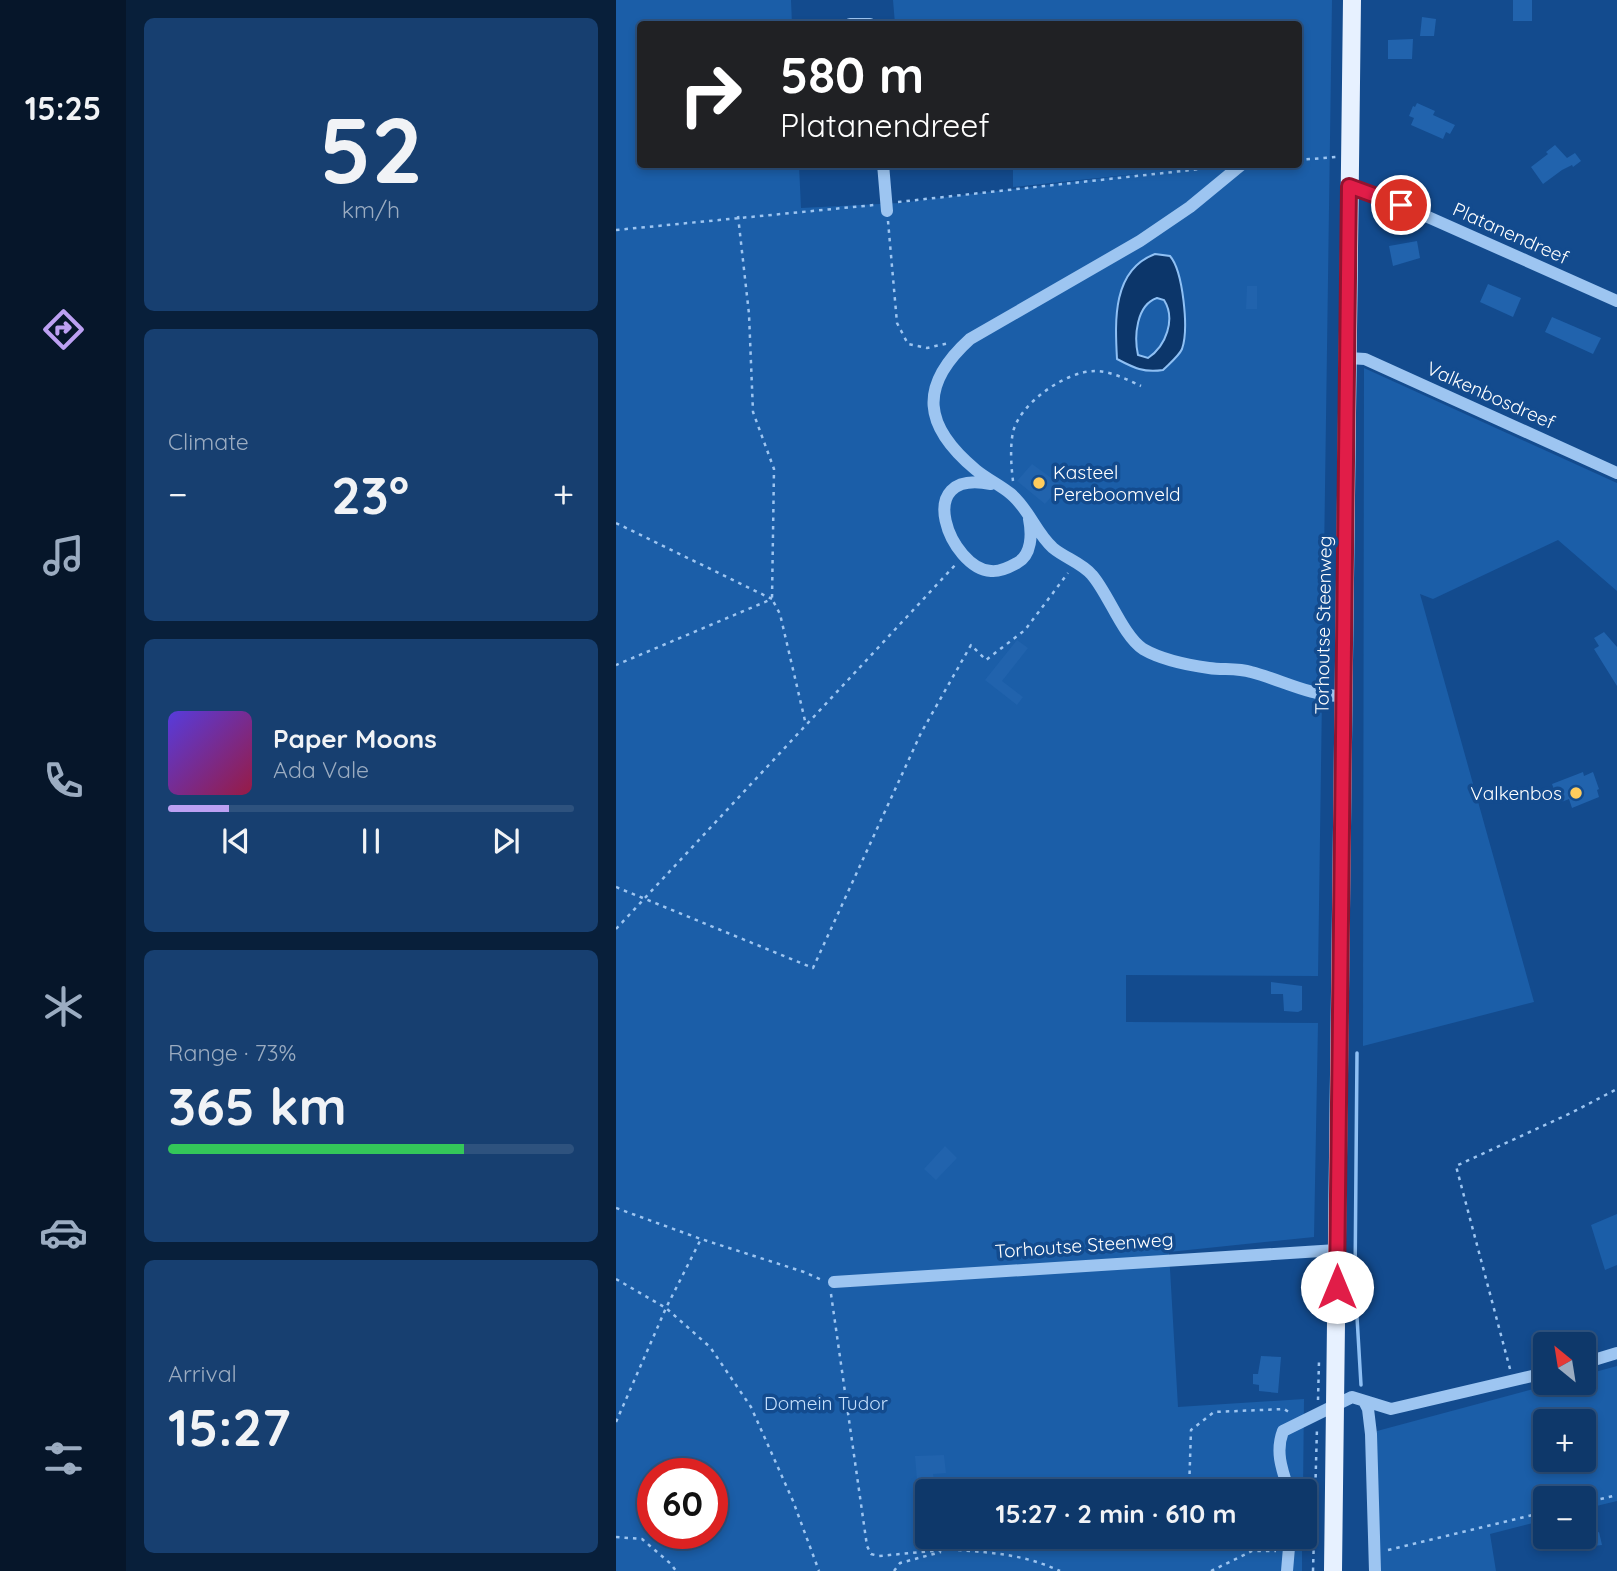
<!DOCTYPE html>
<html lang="en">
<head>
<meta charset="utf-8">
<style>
  body { margin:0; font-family:Quicksand,sans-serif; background:#173f70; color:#f1f3f6; height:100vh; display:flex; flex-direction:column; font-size:26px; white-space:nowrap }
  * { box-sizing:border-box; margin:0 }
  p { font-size:23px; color:#9bacc1 }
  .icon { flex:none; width:38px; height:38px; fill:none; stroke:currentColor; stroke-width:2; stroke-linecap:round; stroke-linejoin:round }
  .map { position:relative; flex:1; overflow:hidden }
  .panel { display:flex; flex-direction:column; gap:18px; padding:18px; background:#081f3a; width:490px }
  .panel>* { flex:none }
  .top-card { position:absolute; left:21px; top:21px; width:665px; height:147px; border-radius:7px; box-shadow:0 4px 10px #0003,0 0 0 2px #2e527e; background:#202124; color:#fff; overflow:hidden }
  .needle { width:46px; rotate:330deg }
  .controls { position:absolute; left:917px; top:1332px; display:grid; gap:14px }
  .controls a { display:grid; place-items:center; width:63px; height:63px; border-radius:7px; background:#0e386a; box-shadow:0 4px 10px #0003,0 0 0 2px #2e527e; font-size:35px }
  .speed { position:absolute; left:21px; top:1458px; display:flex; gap:14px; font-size:35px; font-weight:700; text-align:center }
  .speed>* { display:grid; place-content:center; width:91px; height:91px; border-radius:50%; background:#0e386a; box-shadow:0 4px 10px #0003,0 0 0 2px #2e527e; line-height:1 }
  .speed .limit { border:10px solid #d22; background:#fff; color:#111 }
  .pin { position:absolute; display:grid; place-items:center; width:60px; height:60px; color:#fff; margin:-30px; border:4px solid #fff; border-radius:50%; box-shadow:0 2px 7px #0007 }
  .me { position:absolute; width:77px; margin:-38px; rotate:0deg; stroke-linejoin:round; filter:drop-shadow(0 0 5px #0008) }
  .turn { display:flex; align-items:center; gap:24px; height:147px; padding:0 28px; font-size:32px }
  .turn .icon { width:91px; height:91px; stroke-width:2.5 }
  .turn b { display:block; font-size:49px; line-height:60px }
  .big { font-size:52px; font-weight:700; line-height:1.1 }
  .panel .card { flex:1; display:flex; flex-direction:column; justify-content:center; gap:10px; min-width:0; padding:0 24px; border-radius:10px; background:#173f70 }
  .panel .dial { align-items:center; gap:0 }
  .dial b { font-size:91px; line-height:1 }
  .song { display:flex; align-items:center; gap:21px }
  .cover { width:84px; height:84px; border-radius:10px; background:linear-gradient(135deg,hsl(250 70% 55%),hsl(340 70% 35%)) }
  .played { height:7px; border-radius:4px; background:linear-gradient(90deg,#bca0f2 15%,#2e527e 15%) }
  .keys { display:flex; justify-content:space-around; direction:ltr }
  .heat { display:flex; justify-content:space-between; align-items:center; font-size:38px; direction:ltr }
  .charge { height:10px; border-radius:5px; background:linear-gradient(90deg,#34c759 73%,#2e527e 0) }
  .trip { position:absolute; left:299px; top:1479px; width:402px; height:70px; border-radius:7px; background:#0e386a; box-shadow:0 4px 10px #0003,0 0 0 2px #2e527e; font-weight:700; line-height:70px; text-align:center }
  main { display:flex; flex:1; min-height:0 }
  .tab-bar { display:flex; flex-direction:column; width:126px; justify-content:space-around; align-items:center; background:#06162a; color:#9bacc1 }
  .tab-bar .icon { width:49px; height:49px }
  .tab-bar .current { color:#bca0f2 }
  .tab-bar b { font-size:32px; color:#f1f3f6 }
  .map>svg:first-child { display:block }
  .green { fill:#1b5ea8; fill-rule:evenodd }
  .water { fill:#0c366a; stroke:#8fc0f4; stroke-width:2; fill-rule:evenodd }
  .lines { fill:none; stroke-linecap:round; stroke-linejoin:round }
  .stream { stroke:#8fc0f4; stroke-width:3.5 }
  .building { fill:#2163ad }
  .path { stroke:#9dc5f1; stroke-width:2.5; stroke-dasharray:3.5 5; stroke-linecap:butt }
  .minor { stroke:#9dc5f1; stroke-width:12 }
  .major { stroke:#e7f1ff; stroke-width:18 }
  .route-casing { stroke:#92132f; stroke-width:18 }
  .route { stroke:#e11d48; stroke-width:12 }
  .poi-dot { fill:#ffcc5d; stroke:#134b8e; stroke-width:2.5 }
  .labels { text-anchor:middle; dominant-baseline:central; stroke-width:7; stroke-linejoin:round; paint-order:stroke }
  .street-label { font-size:19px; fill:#fff; stroke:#134b8e }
  .poi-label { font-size:19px; fill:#fff; stroke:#134b8e; text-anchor:start }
  .park-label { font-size:19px; fill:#c4dffc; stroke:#134b8e }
</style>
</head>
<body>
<main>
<nav class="tab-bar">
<b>15:25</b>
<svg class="icon current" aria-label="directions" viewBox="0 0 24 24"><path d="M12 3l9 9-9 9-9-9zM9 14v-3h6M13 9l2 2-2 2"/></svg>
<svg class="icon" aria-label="music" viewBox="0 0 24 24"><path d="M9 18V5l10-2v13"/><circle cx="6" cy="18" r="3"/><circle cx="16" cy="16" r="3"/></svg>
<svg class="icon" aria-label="phone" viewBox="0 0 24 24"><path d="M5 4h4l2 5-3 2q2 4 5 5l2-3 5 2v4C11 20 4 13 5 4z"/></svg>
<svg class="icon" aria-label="climate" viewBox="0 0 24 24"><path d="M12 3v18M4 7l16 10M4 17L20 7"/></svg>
<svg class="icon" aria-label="car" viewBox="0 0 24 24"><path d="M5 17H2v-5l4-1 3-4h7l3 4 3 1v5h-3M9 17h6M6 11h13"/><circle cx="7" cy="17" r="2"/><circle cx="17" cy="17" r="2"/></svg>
<svg class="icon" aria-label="filters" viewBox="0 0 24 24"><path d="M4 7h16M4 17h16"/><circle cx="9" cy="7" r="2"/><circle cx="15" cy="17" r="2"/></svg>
</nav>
<section class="panel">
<div class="card dial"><b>52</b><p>km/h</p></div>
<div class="card"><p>Climate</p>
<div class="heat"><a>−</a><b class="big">23°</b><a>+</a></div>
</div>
<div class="card">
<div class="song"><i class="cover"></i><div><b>Paper Moons</b><p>Ada Vale</p></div></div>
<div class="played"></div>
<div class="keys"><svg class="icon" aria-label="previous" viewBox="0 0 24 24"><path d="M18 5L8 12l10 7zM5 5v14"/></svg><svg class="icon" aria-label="pause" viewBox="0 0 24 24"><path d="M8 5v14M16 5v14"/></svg><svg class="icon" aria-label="next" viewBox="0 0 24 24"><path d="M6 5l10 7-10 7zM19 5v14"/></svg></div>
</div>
<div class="card"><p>Range · 73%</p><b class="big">365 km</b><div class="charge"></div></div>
<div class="card"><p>Arrival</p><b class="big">15:27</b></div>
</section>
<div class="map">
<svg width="1001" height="1571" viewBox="0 0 1001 1571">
  <rect width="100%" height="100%" fill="#134b8e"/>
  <!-- green -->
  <path class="green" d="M0,0h175l1,24h-152v140l159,1 2,43 98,-5 237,-29 -123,13v-22l285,-1v-140h-403l-2,-24h439l-14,976 -192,-1v47l192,1 -4,214 -145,15 9,155 126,-8 -1,92h-375v45l374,1v34h-686zM37,1474h59v59h-59z
    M748,368l253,115v108l-59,-51 -125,59 -13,-5 114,408 -171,44z
    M1001,1214v51l-12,5 -14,-45z
    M1001,1366v135l-33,8v-11h-39v22l-55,14 6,37h-118l-1,-140 179,-48 28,-1v-7zM929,1421h39v39h-39z"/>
  <!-- water -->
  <path class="water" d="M539,254l15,2c13,15 19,73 12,93 -3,7 -13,15 -19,21 -19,3 -29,-2 -46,-11 -2,-38 -5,-89 38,-105zM541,298l7,2c12,19 2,46 -16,58l-10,-3c-4,-18 -2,-50 19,-57z"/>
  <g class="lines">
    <!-- stream -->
    <path class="stream" d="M741,1053l-2,230 6,102"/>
  </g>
  <!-- building -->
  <path class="building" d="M897,0h19v21h-19z
    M806,17l14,2 -2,17h-14z
    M797,39l-1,20h-24v-19z
    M801,103l18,8 -2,4 22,10 -5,9 -4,-2 -3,7 -32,-14 3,-7 -5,-2 4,-10 2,1z
    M939,145l12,13 8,-5 6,8 -8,6 -1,-2 -10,5 -19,14 -12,-17 17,-13 -2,-2z
    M801,241l3,17 -27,8 -4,-20z
    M872,284l33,14 -8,19 -33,-15z
    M631,286h10v23h-11z
    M936,317l49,21 -8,16 -48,-22z
    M416,464l29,21 -16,19 -28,-23z
    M988,632l13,15v39l-23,-37 5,-3 -5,-8z
    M401,640l11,8 -26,33 21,16 -6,8 -32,-25z
    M967,772l1,4 9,-4 6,17 -2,1 2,7 -27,11 -3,-9 -10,4 -7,-19z
    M655,982l31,4v24l-4,2 -14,-1 -1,-17h-12z
    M329,1146l12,12 -21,22 -12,-11z
    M645,1356l20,1 -3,36 -19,-2v-6l-6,-1v-10h5z
    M328,1455l2,18 -13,1 1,5 -17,1 -2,-24z
    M983,1532l3,13 -18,2v-3l-15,4 -3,-12h18z"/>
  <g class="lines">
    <!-- path -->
    <path class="path" d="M682,160l38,-3
      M282,202l321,-35
      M122,216l11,98 4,98 21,57 -2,130 8,15 26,111
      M272,221l9,102 11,21 19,4 22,-5
      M0,230l258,-25
      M397,481c-2,-16 -3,-34 0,-49 7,-29 53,-61 82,-61 16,0 33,9 46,15
      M0,523l156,76 -156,66
      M0,887l197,81 108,-235 50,-88 15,15 39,-30 43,-57
      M0,929l341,-366
      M0,1208l85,31 103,33 18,8
      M0,1279l50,29 44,39 41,60 42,94 26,70
      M215,1294l36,252 4,8 8,2 214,-20
      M894,1369l-54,-203 115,-53 46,-24
      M702,1400l1,-39
      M0,1422l50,-114 35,-69
      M573,1491l2,-61 23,-18 70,-3 8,5
      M968,1503l33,-8
      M0,1537l26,2 29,25 5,7
      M342,1550c39,3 67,5 102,21
      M772,1550l157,-38
      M278,1571l6,-8 41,-11
      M595,1571l41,-20h24
      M697,1571l4,-143"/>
    <!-- minor -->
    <path class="minor" d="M234,24h20
      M267,164l4,47
      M625,165l-51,42 -50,34 -170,98c-52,47 -47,87 6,131 11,9 24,15 35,24 18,15 25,39 42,54 12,10 29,15 39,27 16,18 31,61 51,74 19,11 44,16 66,19 13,2 29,0 42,4 31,8 59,24 91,24
      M733,186l52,19 216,96
      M732,358l17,1 252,114
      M375,484c-81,-16 -40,85 0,87 9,1 19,-4 26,-8 15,-8 15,-29 12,-44
      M218,1282l503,-32
      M968,1363l33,-10
      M748,1401l4,8 3,25 4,137
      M673,1491c-7,-21 -14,-39 -6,-60l69,-34 39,12 154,-36
      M671,1571l3,-35"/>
    <!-- major -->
    <path class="major" d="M717,1571l19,-1571"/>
  </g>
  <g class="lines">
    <!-- route casing -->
    <g class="route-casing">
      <path id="route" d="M721,1287l12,-1101 52,19"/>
    </g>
    <!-- route -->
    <use href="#route" class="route"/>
  </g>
  <!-- markers -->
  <g class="poi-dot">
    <circle cx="423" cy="483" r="7"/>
    <circle cx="960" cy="793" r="7"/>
  </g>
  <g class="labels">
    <!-- street labels -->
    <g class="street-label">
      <text transform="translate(895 233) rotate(24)">Platanendreef</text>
      <text transform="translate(875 395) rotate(24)">Valkenbosdreef</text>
      <text transform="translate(707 625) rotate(-89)">Torhoutse Steenweg</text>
      <text transform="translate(468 1245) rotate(-4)">Torhoutse Steenweg</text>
    </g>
    <!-- poi labels -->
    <g class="poi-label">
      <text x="437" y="472">Kasteel<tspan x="437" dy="22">Pereboomveld</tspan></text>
      <text x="946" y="793" text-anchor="end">Valkenbos</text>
    </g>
    <!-- park labels -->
    <g class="park-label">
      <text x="210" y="1403">Domein Tudor</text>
    </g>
  </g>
</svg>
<div class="controls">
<a><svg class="needle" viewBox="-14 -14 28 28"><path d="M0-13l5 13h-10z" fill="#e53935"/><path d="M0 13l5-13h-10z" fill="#9bacc1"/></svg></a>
<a>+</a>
<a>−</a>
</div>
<div class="speed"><div class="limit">60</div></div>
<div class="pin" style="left:785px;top:205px;background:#d93025"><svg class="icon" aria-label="arrive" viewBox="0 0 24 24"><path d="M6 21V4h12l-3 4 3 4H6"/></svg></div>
<svg class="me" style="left:721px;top:1287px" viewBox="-20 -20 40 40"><circle r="19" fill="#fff"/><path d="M0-13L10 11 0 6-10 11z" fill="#e11d48"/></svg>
<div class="trip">15:27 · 2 min · 610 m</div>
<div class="top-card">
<div class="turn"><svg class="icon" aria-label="right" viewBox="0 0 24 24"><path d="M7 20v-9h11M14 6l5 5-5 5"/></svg><div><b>580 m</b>Platanendreef</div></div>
</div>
</div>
</main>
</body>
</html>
